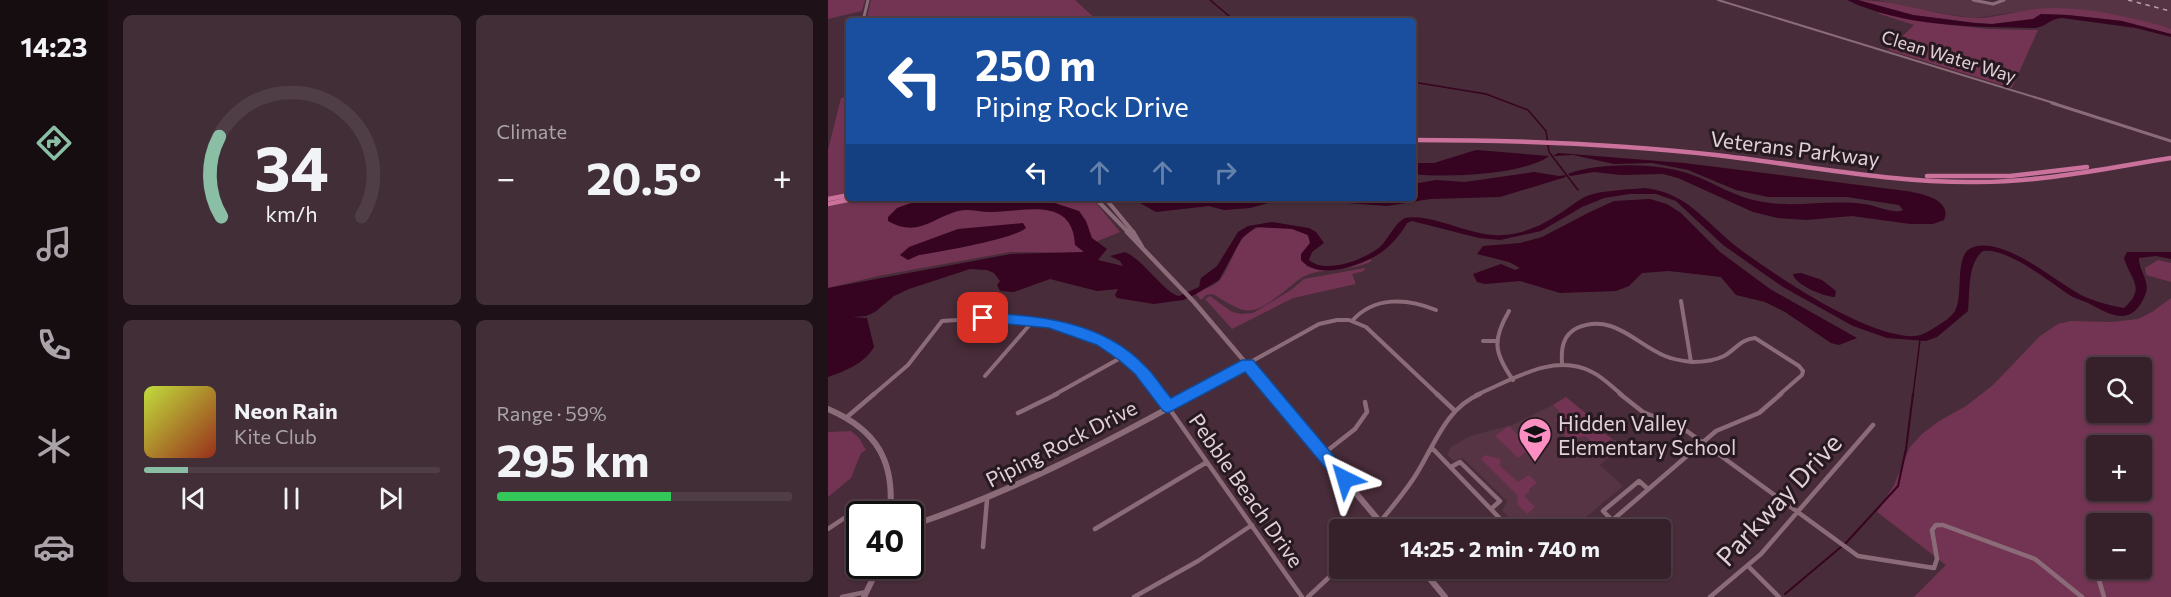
<!DOCTYPE html>
<html lang="en">
<head>
<meta charset="utf-8">
<style>
  body { margin:0; font-family:Commissioner,sans-serif; background:#412e37; color:#f1f3f6; height:100vh; display:flex; flex-direction:column; font-size:22px; white-space:nowrap }
  * { box-sizing:border-box; margin:0 }
  p { font-size:20px; color:#aaa3a9 }
  .icon { flex:none; width:33px; height:33px; fill:none; stroke:currentColor; stroke-width:2; stroke-linecap:round; stroke-linejoin:round }
  .map { position:relative; flex:1; overflow:hidden }
  .details { display:flex; flex-direction:column; gap:15px; padding:15px; background:#1e1218; width:720px }
  .details>* { flex:none }
  .hud { position:absolute; left:18px; top:18px; width:570px; height:183px; border-radius:6px; box-shadow:0 2px 4px #0004,0 0 0 2px #503e47; background:#1a4fa0; color:#fff; overflow:hidden }
  .fabs { position:absolute; left:1258px; top:357px; display:grid; gap:12px }
  .fabs a { display:grid; place-items:center; width:66px; height:66px; border-radius:6px; background:#36212b; box-shadow:0 2px 4px #0004,0 0 0 2px #503e47; font-size:30px }
  .speed { position:absolute; left:18px; top:501px; display:flex; gap:12px; font-size:30px; font-weight:700; text-align:center }
  .speed>* { display:grid; place-content:center; width:78px; height:78px; border-radius:50%; background:#36212b; box-shadow:0 2px 4px #0004,0 0 0 2px #503e47; line-height:1 }
  .speed .limit { border:3px solid #111; border-radius:9px; background:#fff; color:#111 }
  .pin { position:absolute; display:grid; place-items:center; width:51px; height:51px; color:#fff; margin:-26px; border-radius:12px; box-shadow:0 3px 9px #0006 }
  .me { position:absolute; width:66px; margin:-33px; rotate:320deg; stroke-linejoin:round; filter:drop-shadow(0 0 4px #0008) }
  .turn { display:flex; align-items:center; gap:21px; height:126px; padding:0 30px; font-size:27px }
  .turn .icon { width:78px; height:78px; stroke-width:2.5 }
  .turn b { display:block; font-size:42px; line-height:51px }
  .lanes { display:flex; align-items:center; height:57px; padding:0 30px; background:#0003; justify-content:center; gap:30px; direction:ltr }
  .lanes .off { opacity:.35 }
  .big { font-size:45px; font-weight:700; line-height:1.1 }
  .details .widget { flex:1; display:flex; flex-direction:column; justify-content:center; gap:9px; min-width:0; padding:0 21px; border-radius:9px; background:#412e37 }
  .details .dial { align-items:center; gap:0 }
  .dial svg { height:156px; overflow:visible; fill:none; stroke:#503e47; stroke-width:7; stroke-linecap:round; text-anchor:middle }
  .dial text { fill:#f1f3f6; stroke:none }
  .song { display:flex; align-items:center; gap:18px }
  .cover { width:72px; height:72px; border-radius:9px; background:linear-gradient(135deg,hsl(70 70% 55%),hsl(10 70% 35%)) }
  .played { height:6px; border-radius:3px; background:linear-gradient(90deg,#8abfa5 15%,#503e47 15%) }
  .keys { display:flex; justify-content:space-around; direction:ltr }
  .heat { display:flex; justify-content:space-between; align-items:center; font-size:33px; direction:ltr }
  .charge { height:9px; border-radius:4px; background:linear-gradient(90deg,#34c759 59%,#503e47 0) }
  .details .tiles { flex:1; display:grid; gap:15px; grid-template-columns:repeat(2,1fr) }
  .trip { position:absolute; left:501px; top:519px; width:342px; height:60px; border-radius:6px; background:#36212b; box-shadow:0 2px 4px #0004,0 0 0 2px #503e47; font-weight:700; line-height:60px; text-align:center }
  main { display:flex; flex:1; min-height:0 }
  .menu { display:flex; flex-direction:column; width:108px; justify-content:space-around; align-items:center; background:#160d11; color:#aaa3a9 }
  .menu .icon { width:42px; height:42px }
  .menu .selected { color:#8abfa5 }
  .menu b { font-size:27px; color:#f1f3f6 }
  .map>svg:first-child { display:block }
  .built { fill:#573443 }
  .green { fill:#723452; fill-rule:evenodd }
  .water { fill:#360320 }
  .lines { fill:none; stroke-linecap:round; stroke-linejoin:round }
  .stream-far1 { stroke:#360320; stroke-width:1.5 }
  .stream { stroke:#360320; stroke-width:2 }
  .minor-far3 { stroke:#8c6b79; stroke-width:2 }
  .minor-far2 { stroke:#8c6b79; stroke-width:3 }
  .minor-far1 { stroke:#8c6b79; stroke-width:4 }
  .minor { stroke:#8c6b79; stroke-width:4.5 }
  .tertiary-far3 { stroke:#8c6b79; stroke-width:3 }
  .tertiary-far2 { stroke:#8c6b79; stroke-width:4 }
  .tertiary-far1 { stroke:#8c6b79; stroke-width:4.5 }
  .tertiary { stroke:#8c6b79; stroke-width:6 }
  .primary { stroke:#ca729c; stroke-width:4.5 }
  .rail { stroke:#b7a1ab; stroke-width:1.5; stroke-dasharray:4.5 4.5; stroke-linecap:butt }
  .route { fill:#1a73e8; stroke:#114b97; stroke-width:1.5 }
  .labels { text-anchor:middle; dominant-baseline:central; stroke-width:6; stroke-linejoin:round; paint-order:stroke }
  .far-street-label { font-size:18px; fill:#e2cfd7; stroke:#26191f }
  .street-label { font-size:21px; fill:#e2cfd7; stroke:#26191f }
  .poi-label { font-size:21px; fill:#e2cfd7; stroke:#26191f; text-anchor:start }
  .near-street-label { font-size:26px; fill:#e2cfd7; stroke:#26191f }
</style>
</head>
<body>
<main>
<nav class="menu">
<b>14:23</b>
<svg class="icon selected" aria-label="directions" viewBox="0 0 24 24"><path d="M12 3l9 9-9 9-9-9zM9 14v-3h6M13 9l2 2-2 2"/></svg>
<svg class="icon" aria-label="music" viewBox="0 0 24 24"><path d="M9 18V5l10-2v13"/><circle cx="6" cy="18" r="3"/><circle cx="16" cy="16" r="3"/></svg>
<svg class="icon" aria-label="phone" viewBox="0 0 24 24"><path d="M5 4h4l2 5-3 2q2 4 5 5l2-3 5 2v4C11 20 4 13 5 4z"/></svg>
<svg class="icon" aria-label="climate" viewBox="0 0 24 24"><path d="M12 3v18M4 7l16 10M4 17L20 7"/></svg>
<svg class="icon" aria-label="car" viewBox="0 0 24 24"><path d="M5 17H2v-5l4-1 3-4h7l3 4 3 1v5h-3M9 17h6M6 11h13"/><circle cx="7" cy="17" r="2"/><circle cx="17" cy="17" r="2"/></svg>
</nav>
<section class="details">
<div class="tiles">
<div class="widget dial"><svg viewBox="0 0 100 80">
<path d="M14 69A42 42 0 1 1 86 69"/>
<path d="M14 69A42 42 0 0 1 13 28" stroke="#8abfa5"/>
<text x="50" y="56" font-size="32" font-weight="700">34</text>
<text x="50" y="72" font-size="11">km/h</text>
</svg></div>
<div class="widget"><p>Climate</p>
<div class="heat"><a>−</a><b class="big">20.5°</b><a>+</a></div>
</div>
<div class="widget">
<div class="song"><i class="cover"></i><div><b>Neon Rain</b><p>Kite Club</p></div></div>
<div class="played"></div>
<div class="keys"><svg class="icon" aria-label="previous" viewBox="0 0 24 24"><path d="M18 5L8 12l10 7zM5 5v14"/></svg><svg class="icon" aria-label="pause" viewBox="0 0 24 24"><path d="M8 5v14M16 5v14"/></svg><svg class="icon" aria-label="next" viewBox="0 0 24 24"><path d="M6 5l10 7-10 7zM19 5v14"/></svg></div>
</div>
<div class="widget"><p>Range · 59%</p><b class="big">295 km</b><div class="charge"></div></div>
</div>
</section>
<div class="map">
<svg width="1343" height="597" viewBox="0 0 1343 597">
  <rect width="100%" height="100%" fill="#482c39"/>
  <!-- built -->
  <path class="built" d="M1051,0h89l24,5 15,-5h164v29l-46,-12 -37,-6 -51,-2 -64,9 -74,-12z
    M738,397l29,24v5l17,13 14,5 -26,21 23,21 -51,43h-51l-19,-18 5,-10 -44,-43 -9,3 -7,-6 4,-8 19,-11 42,-11 41,-20z"/>
  <!-- green -->
  <path class="green" d="M0,0h37l-3,11 -34,8z
    M43,0h204l23,21h-232z
    M1030,0c39,0 78,16 118,18 20,0 40,-7 60,-9 41,-4 84,6 123,16l12,4v5l-49,-13 -54,-6 -27,-1 -8,5 -41,5 -17,-1 -62,-8z
    M1053,12l68,13 39,4 50,1 -26,58 -124,-38 26,-25 -37,-12z
    M17,97l4,3v98h243l28,34 -27,11 -12,10 -71,-1 -132,24 -50,12v-138l13,-52z
    M443,226c13,2 34,1 40,15l-3,5 -2,20c20,8 46,3 64,-7l2,2c-22,11 -49,6 -67,15 -7,3 -13,9 -19,14 -34,26 -37,27 -73,4l-7,1 -5,5 -5,-6c7,-6 18,-7 24,-14 17,-23 16,-54 51,-54z
    M1330,260l13,3v19l-25,-7 -1,-7z
    M537,268l-1,3 -12,3 4,10 -63,14 -61,31 -27,-30 5,-3 22,16 9,2 12,-1 38,-23 13,-11z
    M1343,298v299h-257l32,-32 -69,-53 17,-27 16,-38 12,-13 17,-13 27,-15 27,-21 47,-49 18,-12 13,-3 40,1 27,-3 14,-7zM1269,368h45v44h-45zM1269,446h45v44h-45zM1269,524h45v44h-45z
    M738,397l29,24v5l17,13 -14,8 -13,-11 -15,4 -11,-9 4,-4 -8,-8 7,-5 -9,-9z
    M681,426l23,22 -14,10 -23,-22z
    M23,431l8,7 7,12 -5,3 -10,25 -23,19v-65z
    M657,455l15,4 1,3 -2,3 19,17 11,-7 8,8 -8,6 1,2 -6,5 11,11 -8,7 -10,-10 1,-8 -37,-37z"/>
  <!-- water -->
  <path class="water" d="M1019,0h11l55,15 62,8 17,1 41,-5 8,-5 27,1 54,6 49,13v3l-35,-9 -74,-10c-12,0 -16,9 -27,10 -60,-1 -133,-1 -188,-28z
    M648,150l73,6c-25,19 -102,22 -136,18v-11h21z
    M730,153l126,10 222,28c13,2 47,8 38,29l-11,4h-23l-58,-8 -46,4 -28,-2 -25,-6 -75,-34 -15,-4 -42,1 -27,-3 -24,4 -2,-2c32,-12 91,-11 122,0 25,9 46,24 73,28 34,6 67,-3 101,2 11,1 31,11 39,6l-4,-5 -52,-8h-79l-32,-7 -48,-20 -20,-4 -16,-3 -38,1 -41,-9 -20,1z
    M706,172l25,4 6,-1 1,2 -66,20 -70,2 -43,7 -39,-3 -21,-5h86v-14l23,-4 29,2z
    M816,188c43,4 61,34 93,59 39,29 113,78 159,87 17,4 24,3 38,-6 6,-4 17,-10 21,-17 9,-16 -1,-55 16,-63 30,-14 84,33 110,47 12,6 30,11 43,13 23,-20 6,-29 0,-50l3,-6h44v7l-15,-3 -17,2c-1,11 11,23 7,35 -12,31 -29,26 -54,12 -6,-4 -14,-5 -21,-9 -21,-14 -64,-49 -88,-45 -16,12 -13,43 -15,60l-31,26 -11,4 -39,-3 -34,-12 -70,-39 -60,-42 -47,-44 -20,-7h-26l-26,4 -22,9 -41,24 -41,9 -21,-2 -67,-17 -5,2c-5,10 -18,25 -28,31 -20,12 -60,27 -78,6v-6l9,-11 -2,-8 -16,-6 -36,-2 -14,11 -23,42 -23,14 -13,6 -29,4 -37,-6 -2,-3 3,-6 -21,2 -47,-12 -36,13 -14,-1 -3,-6 3,-4 -6,-8 -7,-3 -17,-1 -61,20 -15,7 -19,16 -9,4 -14,1 15,1 7,29c-10,17 -29,24 -46,30v-89l183,-34 73,-2 -9,-7c-2,-50 -52,-33 -85,-33 -11,0 -21,-4 -32,-1 -26,7 -40,27 -70,10v-4l9,-9 11,-4 27,-6h105l39,13 7,10 6,17 15,11 -9,11 25,6 -3,-5 -10,-5 15,-4c19,8 39,41 54,44l20,-9 2,-9 16,-12 21,-34 10,-6 24,-4 37,6 7,4 8,11 -12,9 -3,8c17,15 56,-1 71,-13 9,-9 14,-23 25,-29 29,-5 67,20 98,17 32,-2 53,-19 78,-36 14,-9 46,-9 63,-11z
    M309,198h150l-37,10 -26,2 -15,-4 -53,6 -16,-9z
    M822,199l17,5 14,9 39,39 50,37 87,49 -18,7 -8,-2 -46,-31 -20,-10 -29,-7 -15,-18 -52,-6 -27,2 -13,13 -13,5 -56,2 -40,-12 -35,3 -8,-2 -4,-8 28,-10 14,6 5,-2 -11,-6 -32,-8 6,-8 37,-3 22,-6 48,-25 24,-11z
    M195,223l3,5c-12,11 -87,24 -107,27l-11,5 -8,-5 9,-8 49,-18z
    M973,273l21,7 14,11 -1,6c-10,0 -40,-12 -42,-23z"/>
  <g class="lines">
    <!-- stream-far1 -->
    <path class="stream-far1" d="M382,0l25,21
      M585,82l73,12 42,16 18,21 3,21 29,38
      M1085,395l7,-55"/>
    <!-- stream -->
    <path class="stream" d="M1017,544l53,-58 8,-37 7,-55
      M957,594l56,-47"/>
    <!-- minor-far3 -->
    <path class="minor-far3" d="M890,0l339,104"/>
    <!-- minor-far2 -->
    <path class="minor-far2" d="M1224,103l119,38"/>
    <!-- minor-far1 -->
    <path class="minor-far1" d="M853,301l10,61
      M681,311c-17,29 -15,42 4,69
      M524,321c22,-25 55,-23 84,-11
      M655,341h13
      M734,363c-1,-15 1,-28 15,-35 35,-16 59,16 88,28 9,4 18,5 27,6 11,0 22,-1 32,-6 11,-6 17,-17 31,-18l44,28 4,5
      M419,364l72,-40 18,-4h12l17,7 72,68
      M157,376l48,-55
      M45,395l35,-30 34,-44c83,-7 166,0 218,74
      M226,395l70,-39
      M648,395c36,-15 78,-43 116,-23 11,5 21,16 30,23
      M951,395l23,-20 1,-4"/>
    <!-- minor -->
    <path class="minor" d="M331,394l143,203
      M609,394l17,16
      M792,394l23,18 41,17 174,127 76,12 3,-9 -5,-29 4,-5h7l92,34 47,38
      M190,413l39,-19
      M19,417l27,-23
      M604,448l79,82
      M495,454l32,-25 12,-17 -2,-10
      M623,467l9,-5 40,39 -9,8
      M784,520l-9,-9 36,-30 9,8
      M0,529l42,-28
      M267,529l112,-67
      M546,530c14,-19 31,-37 43,-57 18,-29 29,-65 63,-79
      M754,530l10,-8 8,8
      M773,530l115,-99 43,-18 22,-19
      M155,547l4,-47
      M1263,553l13,44
      M920,566l31,31
      M722,568l2,3 3,-3
      M14,597l24,-5
      M306,597l64,-36 54,-36
      M480,597l32,-30
      M882,597l51,-43 112,-129"/>
    <!-- tertiary-far3 -->
    <path class="tertiary-far3" d="M1145,0l20,4 11,-4
      M35,21l5,-21
      M21,78l-2,11 2,7"/>
    <!-- tertiary-far2 -->
    <path class="tertiary-far2" d="M267,198l34,35
      M277,198l29,35"/>
    <!-- tertiary-far1 -->
    <path class="tertiary-far1" d="M299,232l67,70 79,93
      M305,232l9,15
      M363,395l56,-31"/>
    <!-- tertiary -->
    <path class="tertiary" d="M444,394l115,136
      M0,409c49,21 67,52 62,105
      M82,526c100,-33 192,-81 284,-132
      M593,568l24,29
      M36,597l15,-31"/>
    <!-- primary -->
    <path class="primary" d="M585,140c101,0 203,4 303,15 87,10 174,28 262,27 65,0 129,-14 193,-24
      M1099,176h83l77,-9
      M0,199l21,-4
      M0,204l29,-6"/>
    <!-- rail -->
    <path class="rail" d="M1300,0l42,11"/>
  </g>
  <!-- route -->
  <path class="route" d="M155,313c57,2 121,9 162,53 10,9 17,22 26,32l71,-38h11l100,119 -2,5 -6,2 -6,-2 -94,-112 -77,41 -5,-2 -28,-37 -16,-14 -22,-15 -48,-17 -71,-7 -2,-3 2,-4z"/>
  <!-- icons -->
  <defs>
    <g id="school-pin" transform="scale(1.725)"><path d="M0 17L-7.5 6A9.5 9.5 0 1 1 7.5 6Z" fill="#fc8fc1" stroke="#26191f"/><path d="M0-5L7-2L0 1L-7-2ZM-4 1L0 2.5L4 1V4Q0 6-4 4Z" fill="#111"/></g>
  </defs>
  <g fill-rule="evenodd">
    <use href="#school-pin" x="707" y="434"/>
  </g>
  <g class="labels">
    <!-- far-street labels -->
    <g class="far-street-label">
      <text transform="translate(1121 56) rotate(17)">Clean Water Way</text>
    </g>
    <!-- street labels -->
    <g class="street-label">
      <text transform="translate(967 148) rotate(7)">Veterans Parkway</text>
      <text transform="translate(233 443) rotate(-27)">Piping Rock Drive</text>
      <text transform="translate(419 490) rotate(55)">Pebble Beach Drive</text>
    </g>
    <!-- poi labels -->
    <g class="poi-label">
      <text x="730" y="422">Hidden Valley<tspan x="730" dy="24">Elementary School</tspan></text>
    </g>
    <!-- near-street labels -->
    <g class="near-street-label">
      <text transform="translate(950 499) rotate(-47)">Parkway Drive</text>
    </g>
  </g>
</svg>
<div class="fabs">
<a><svg class="icon" aria-label="search" viewBox="0 0 24 24"><circle cx="10" cy="10" r="6"/><path d="M15 15l6 6"/></svg></a>
<a>+</a>
<a>−</a>
</div>
<div class="speed"><div class="limit">40</div></div>
<div class="pin" style="left:155px;top:318px;background:#d93025"><svg class="icon" aria-label="arrive" viewBox="0 0 24 24"><path d="M6 21V4h12l-3 4 3 4H6"/></svg></div>
<svg class="me" style="left:517px;top:479px" viewBox="-20 -20 40 40"><path d="M0-17L14 15 0 8-14 15z" fill="#1a73e8" stroke="#fff" stroke-width="4"/></svg>
<div class="trip">14:25 · 2 min · 740 m</div>
<div class="hud">
<div class="turn"><svg class="icon" aria-label="left" viewBox="0 0 24 24"><path d="M17 20v-9H6M10 6l-5 5 5 5"/></svg><div><b>250 m</b>Piping Rock Drive</div></div>
<div class="lanes"><svg class="icon" aria-label="left" viewBox="0 0 24 24"><path d="M17 20v-9H6M10 6l-5 5 5 5"/></svg><svg class="icon off" aria-label="ahead" viewBox="0 0 24 24"><path d="M12 20V5M6 11l6-6 6 6"/></svg><svg class="icon off" aria-label="ahead" viewBox="0 0 24 24"><path d="M12 20V5M6 11l6-6 6 6"/></svg><svg class="icon off" aria-label="right" viewBox="0 0 24 24"><path d="M7 20v-9h11M14 6l5 5-5 5"/></svg></div>
</div>
</div>
</main>
</body>
</html>
